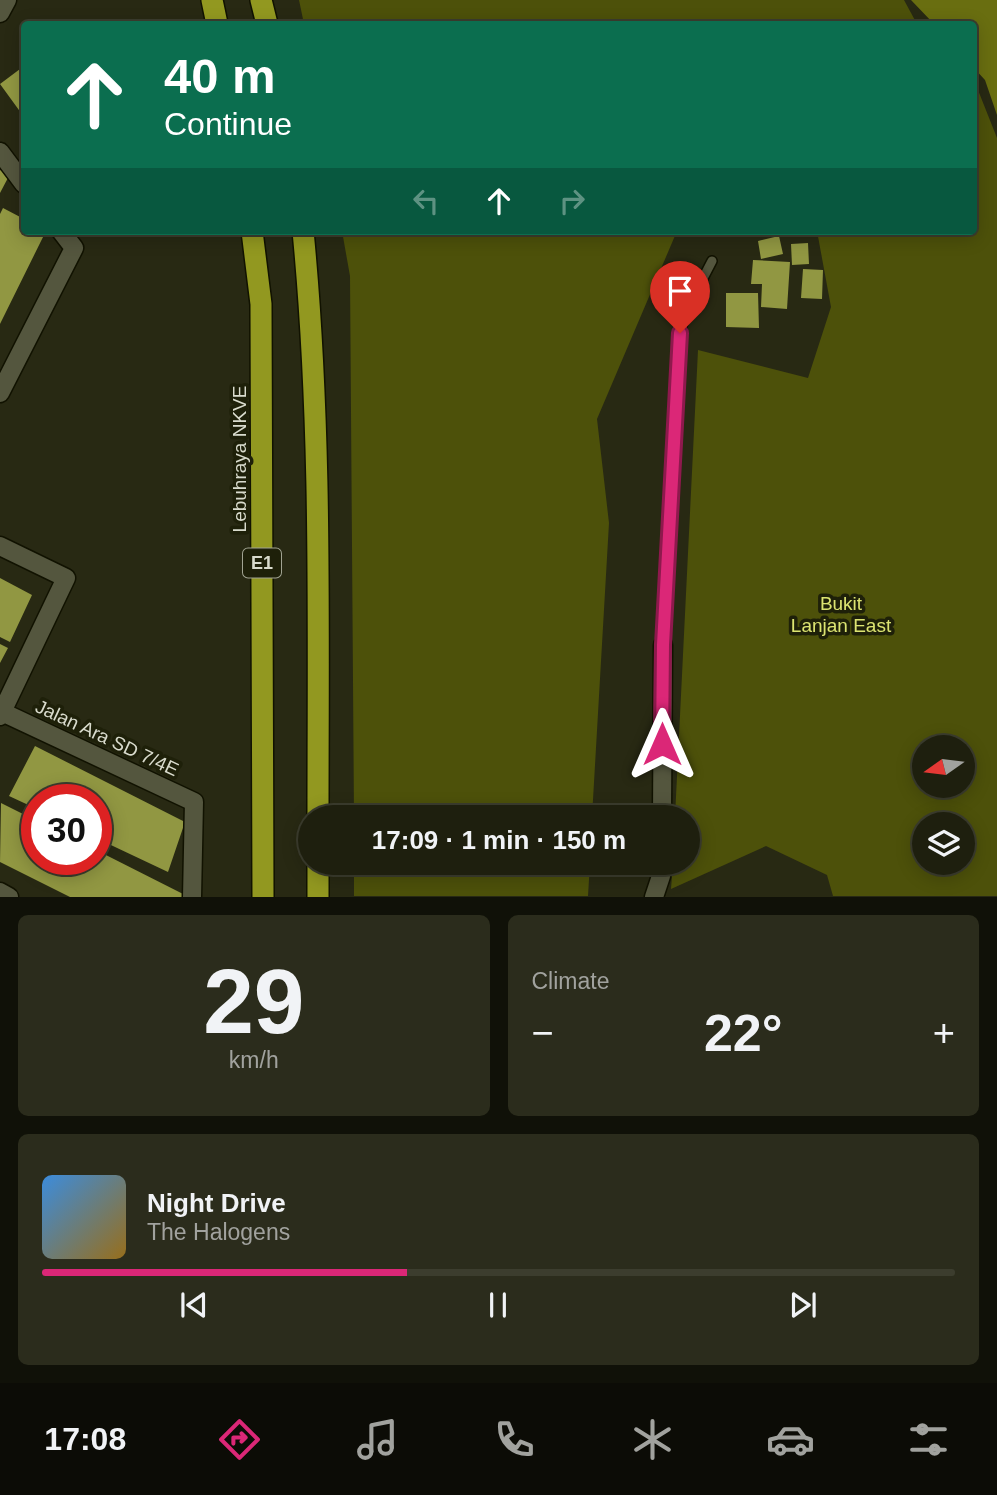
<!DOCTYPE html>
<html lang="en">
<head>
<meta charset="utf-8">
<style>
  body { margin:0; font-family:Helvetica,sans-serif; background:#2b2c1c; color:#f1f3f6; height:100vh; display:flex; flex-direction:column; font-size:26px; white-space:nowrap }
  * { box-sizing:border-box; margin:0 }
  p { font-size:23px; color:#a1a29e }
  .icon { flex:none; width:38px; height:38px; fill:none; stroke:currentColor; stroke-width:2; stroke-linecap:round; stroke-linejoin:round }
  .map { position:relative; height:897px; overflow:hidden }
  .panel { display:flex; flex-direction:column; gap:18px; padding:18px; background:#101108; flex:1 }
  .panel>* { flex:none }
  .top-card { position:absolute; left:21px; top:21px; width:956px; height:214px; border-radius:7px; box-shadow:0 4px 18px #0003,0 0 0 2px #3c3d2e; background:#0b6e4f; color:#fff; overflow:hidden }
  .needle { width:46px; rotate:256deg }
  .buttons { position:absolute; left:912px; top:735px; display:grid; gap:14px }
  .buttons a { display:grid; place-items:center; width:63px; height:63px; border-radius:50%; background:#1e1f0e; box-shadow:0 4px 18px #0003,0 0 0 2px #3c3d2e; font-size:35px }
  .speed { position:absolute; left:21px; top:784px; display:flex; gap:14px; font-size:35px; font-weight:700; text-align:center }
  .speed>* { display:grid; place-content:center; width:91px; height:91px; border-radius:50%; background:#1e1f0e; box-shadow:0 4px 18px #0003,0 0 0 2px #3c3d2e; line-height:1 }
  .speed .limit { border:10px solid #d22; background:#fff; color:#111 }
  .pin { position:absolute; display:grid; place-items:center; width:60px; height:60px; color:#fff; margin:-72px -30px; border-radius:50% 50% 50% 0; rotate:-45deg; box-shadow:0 0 7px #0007 }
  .pin .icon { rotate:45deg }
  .me { position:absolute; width:77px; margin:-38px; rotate:0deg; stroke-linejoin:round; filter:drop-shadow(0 0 5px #0008) }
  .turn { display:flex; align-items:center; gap:24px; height:147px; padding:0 28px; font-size:32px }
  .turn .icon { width:91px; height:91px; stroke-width:2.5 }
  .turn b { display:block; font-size:49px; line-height:60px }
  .lanes { display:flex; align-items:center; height:66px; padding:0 28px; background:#0003; justify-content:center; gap:35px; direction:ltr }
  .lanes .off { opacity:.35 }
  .big { font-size:52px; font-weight:700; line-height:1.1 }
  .panel .widget { flex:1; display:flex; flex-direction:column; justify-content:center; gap:10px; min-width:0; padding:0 24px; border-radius:10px; background:#2b2c1c }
  .panel .dial { align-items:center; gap:0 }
  .dial b { font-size:91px; line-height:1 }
  .song { display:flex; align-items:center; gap:21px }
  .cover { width:84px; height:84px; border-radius:10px; background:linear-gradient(135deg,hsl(210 70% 55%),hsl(40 70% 35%)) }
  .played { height:7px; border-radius:4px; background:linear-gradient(90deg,#db2777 40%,#3c3d2e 40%) }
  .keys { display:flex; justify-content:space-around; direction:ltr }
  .heat { display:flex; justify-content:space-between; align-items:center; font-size:38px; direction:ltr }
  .panel .tiles { flex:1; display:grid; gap:18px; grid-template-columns:1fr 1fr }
  .widget:last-child { grid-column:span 2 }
  .trip { position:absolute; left:298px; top:805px; width:402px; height:70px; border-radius:35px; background:#1e1f0e; box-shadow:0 4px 18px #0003,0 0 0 2px #3c3d2e; font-weight:700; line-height:70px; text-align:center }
  .tabs { display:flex; height:112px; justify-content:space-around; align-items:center; background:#0c0c06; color:#a1a29e }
  .tabs .icon { width:49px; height:49px }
  .tabs .active { color:#db2777 }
  .tabs b { font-size:32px; color:#f1f3f6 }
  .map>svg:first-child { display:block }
  .forest { fill:#4d510a; fill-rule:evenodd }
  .water { fill:#696e10 }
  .building { fill:#919742 }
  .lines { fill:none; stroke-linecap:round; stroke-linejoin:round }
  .service-casing { stroke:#111200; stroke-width:12 }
  .minor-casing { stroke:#111200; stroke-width:21 }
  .motorway-casing { stroke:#111200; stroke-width:24 }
  .service { stroke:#54563e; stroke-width:9 }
  .minor { stroke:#54563e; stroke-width:18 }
  .motorway { stroke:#929820; stroke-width:21 }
  .route-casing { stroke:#8e194d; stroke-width:18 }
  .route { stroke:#db2777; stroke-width:12 }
  .labels { text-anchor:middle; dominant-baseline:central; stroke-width:7; stroke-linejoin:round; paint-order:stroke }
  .shield { fill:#1e2009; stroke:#a1a392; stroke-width:2 }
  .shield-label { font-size:18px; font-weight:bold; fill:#d9dbcd }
  .street-label { font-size:19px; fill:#d9dbcd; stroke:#1e2009 }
  .park-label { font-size:19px; fill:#dce471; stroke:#1e2009 }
</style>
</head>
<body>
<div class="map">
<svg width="997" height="897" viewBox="0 0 997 897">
  <rect width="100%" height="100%" fill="#282913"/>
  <!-- forest -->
  <path class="forest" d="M299,0h605l13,24h-613z
    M973,83l3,2 21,53v758h-164l-6,-21 -61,-29 -95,43 2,-26h15v-46h-13l23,-467 110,28 23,-71 -14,-76h156zM924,747h38v39h-38zM924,824h38v39h-38z
    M342,231h335l-80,188 12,104 -17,294h-238l-4,-541z
    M354,863h236l-2,33h-234z"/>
  <!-- water -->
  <path class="water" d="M911,0h86v115l-12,-35 -12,-13v-43h-39z"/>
  <!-- building -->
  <path class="building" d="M24,66v51l-24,-33z
    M0,170l10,4 -10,19z
    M3,208l21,11v12h22l-46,93v-110z
    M779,236l4,18 -22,5 -3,-18z
    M808,243l1,21 -17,1 -1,-21z
    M753,260l37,2 -3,47 -26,-2 1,-23h-11z
    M803,269l20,1 -1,29 -21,-1z
    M726,293h32l1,35 -33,-1z
    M0,578l32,17 -22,47 -10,-5z
    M0,644l8,4 -8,15z
    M35,746l150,76 -17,50 -72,-34v-38h-59v9l-28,-13z
    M1,803l36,18v38h59v-9l93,47h-119l-70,-35z"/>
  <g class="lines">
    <!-- service casing -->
    <g class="service-casing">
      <path id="service" d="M663,645l17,-312 7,-24 25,-48"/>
    </g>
    <!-- minor casing -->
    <g class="minor-casing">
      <path id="minor" d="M0,13l7,-13
        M0,152l24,32
        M0,393l74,-145 -13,-17
        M0,546l66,32 -66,138
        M2,712l192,90 -2,95
        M662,817l1,-172
        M0,892l9,5
        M654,897l7,-21v-13"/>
    </g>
    <!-- motorway casing -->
    <g class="motorway-casing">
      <path id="motorway" d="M212,0l5,24
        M261,0l6,24
        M252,231l9,73 2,593
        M303,231c19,195 15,391 15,586
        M318,863v34"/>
    </g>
    <!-- service -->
    <use href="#service" class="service"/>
    <!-- minor -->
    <use href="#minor" class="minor"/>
    <!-- motorway -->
    <use href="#motorway" class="motorway"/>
  </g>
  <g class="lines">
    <!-- route casing -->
    <g class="route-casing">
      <path id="route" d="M662,744l1,-99 17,-312"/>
    </g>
    <!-- route -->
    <use href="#route" class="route"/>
  </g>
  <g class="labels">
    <!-- shield labels -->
    <rect class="shield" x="243" y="548.5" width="38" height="29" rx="5"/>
    <g class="shield-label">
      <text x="262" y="563">E1</text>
    </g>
    <!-- street labels -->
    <g class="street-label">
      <text transform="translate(239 459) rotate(-90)">Lebuhraya NKVE</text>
      <text transform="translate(107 738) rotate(25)">Jalan Ara SD 7/4E</text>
    </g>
    <!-- park labels -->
    <g class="park-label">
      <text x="841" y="603">Bukit<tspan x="841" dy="22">Lanjan East</tspan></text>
    </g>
  </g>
</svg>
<div class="buttons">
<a><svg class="needle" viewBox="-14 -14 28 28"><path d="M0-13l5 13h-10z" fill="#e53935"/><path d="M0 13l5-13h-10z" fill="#a1a29e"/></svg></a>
<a><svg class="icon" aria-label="layers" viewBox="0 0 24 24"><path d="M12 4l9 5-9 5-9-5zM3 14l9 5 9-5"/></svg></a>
</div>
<div class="speed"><div class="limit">30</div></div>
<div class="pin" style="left:680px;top:333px;background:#d93025"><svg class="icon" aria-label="arrive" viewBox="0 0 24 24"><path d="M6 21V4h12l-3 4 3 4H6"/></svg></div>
<svg class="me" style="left:662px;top:744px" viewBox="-20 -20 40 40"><path d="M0-17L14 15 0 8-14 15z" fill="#db2777" stroke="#fff" stroke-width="4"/></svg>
<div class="trip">17:09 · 1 min · 150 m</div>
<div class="top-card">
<div class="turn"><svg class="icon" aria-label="ahead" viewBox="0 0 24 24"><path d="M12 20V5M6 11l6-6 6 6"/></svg><div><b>40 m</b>Continue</div></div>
<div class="lanes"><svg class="icon off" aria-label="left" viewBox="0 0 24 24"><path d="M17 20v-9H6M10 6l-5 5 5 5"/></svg><svg class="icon" aria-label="ahead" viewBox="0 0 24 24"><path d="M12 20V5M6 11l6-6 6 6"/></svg><svg class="icon off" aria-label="right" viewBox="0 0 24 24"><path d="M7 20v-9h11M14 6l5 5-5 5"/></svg></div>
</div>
</div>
<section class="panel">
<div class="tiles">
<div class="widget dial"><b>29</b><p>km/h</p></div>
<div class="widget"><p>Climate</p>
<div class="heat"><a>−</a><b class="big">22°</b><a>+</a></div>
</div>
<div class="widget">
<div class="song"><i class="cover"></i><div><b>Night Drive</b><p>The Halogens</p></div></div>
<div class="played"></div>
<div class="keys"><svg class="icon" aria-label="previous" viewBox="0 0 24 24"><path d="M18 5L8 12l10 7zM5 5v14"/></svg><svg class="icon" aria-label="pause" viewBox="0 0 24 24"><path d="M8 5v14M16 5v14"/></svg><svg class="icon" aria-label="next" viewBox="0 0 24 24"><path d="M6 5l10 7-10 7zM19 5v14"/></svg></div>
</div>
</div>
</section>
<nav class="tabs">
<b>17:08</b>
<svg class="icon active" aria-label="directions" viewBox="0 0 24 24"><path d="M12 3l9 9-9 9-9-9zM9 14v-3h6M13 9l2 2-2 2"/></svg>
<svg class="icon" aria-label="music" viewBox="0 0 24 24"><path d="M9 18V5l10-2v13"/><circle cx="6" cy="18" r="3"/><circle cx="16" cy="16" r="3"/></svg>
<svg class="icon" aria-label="phone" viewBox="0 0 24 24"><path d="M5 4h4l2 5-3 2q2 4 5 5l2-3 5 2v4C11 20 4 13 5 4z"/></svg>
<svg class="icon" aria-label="climate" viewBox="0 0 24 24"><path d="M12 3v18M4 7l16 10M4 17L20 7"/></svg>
<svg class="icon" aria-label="car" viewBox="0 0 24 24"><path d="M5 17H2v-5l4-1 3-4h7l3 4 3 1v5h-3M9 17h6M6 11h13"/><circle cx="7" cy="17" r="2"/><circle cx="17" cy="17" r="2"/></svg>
<svg class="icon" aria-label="filters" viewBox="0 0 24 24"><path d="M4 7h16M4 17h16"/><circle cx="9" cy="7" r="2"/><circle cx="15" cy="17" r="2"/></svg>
</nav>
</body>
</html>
